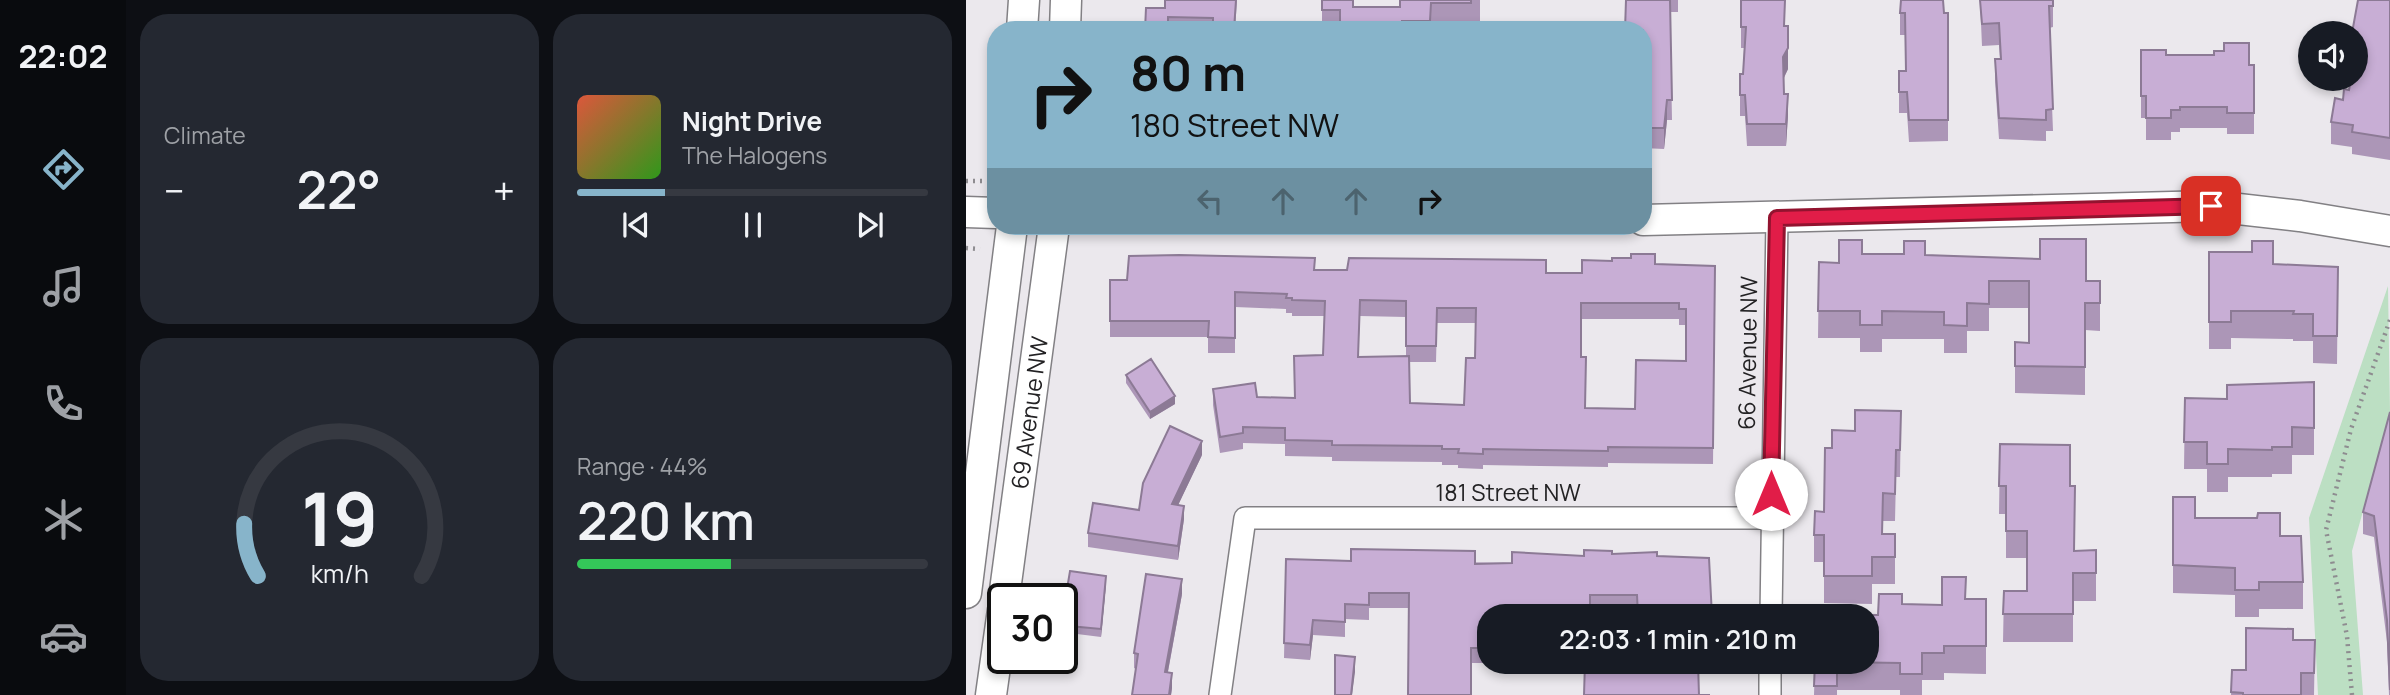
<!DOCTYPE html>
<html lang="en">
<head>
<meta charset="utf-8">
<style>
  body { margin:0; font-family:Manrope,sans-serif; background:#242831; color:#f1f3f6; height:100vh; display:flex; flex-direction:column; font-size:26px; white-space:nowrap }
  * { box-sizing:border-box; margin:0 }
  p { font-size:23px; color:#9ea1a6 }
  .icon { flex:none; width:38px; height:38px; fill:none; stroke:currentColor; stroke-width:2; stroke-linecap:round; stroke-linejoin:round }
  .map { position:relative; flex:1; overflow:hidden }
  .sheet { display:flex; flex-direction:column; gap:14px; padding:14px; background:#0d0f14; width:840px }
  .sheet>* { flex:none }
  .top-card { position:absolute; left:21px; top:21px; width:665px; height:214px; border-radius:28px; box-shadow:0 4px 10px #0003; background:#87b4ca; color:#111; overflow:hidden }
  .tools { position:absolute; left:1332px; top:21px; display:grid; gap:14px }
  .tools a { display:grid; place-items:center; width:70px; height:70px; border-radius:50%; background:#171b24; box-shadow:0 4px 10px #0003; font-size:35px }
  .speed { position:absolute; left:21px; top:583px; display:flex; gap:14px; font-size:35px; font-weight:700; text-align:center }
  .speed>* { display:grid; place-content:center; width:91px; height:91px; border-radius:50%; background:#171b24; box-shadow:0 4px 10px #0003; line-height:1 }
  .speed .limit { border:4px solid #111; border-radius:10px; background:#fff; color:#111 }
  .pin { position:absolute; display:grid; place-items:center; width:60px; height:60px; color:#fff; margin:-30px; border-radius:14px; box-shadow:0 4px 10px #0006 }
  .me { position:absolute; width:77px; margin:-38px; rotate:0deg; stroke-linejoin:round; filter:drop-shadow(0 0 5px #0008) }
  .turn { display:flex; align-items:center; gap:24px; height:147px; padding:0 28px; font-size:32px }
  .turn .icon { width:91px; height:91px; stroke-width:2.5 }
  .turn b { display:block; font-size:49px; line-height:60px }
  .lanes { display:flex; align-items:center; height:66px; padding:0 28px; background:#0003; justify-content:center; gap:35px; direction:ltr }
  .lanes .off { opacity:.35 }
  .big { font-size:52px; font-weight:600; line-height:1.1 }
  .sheet .tile { flex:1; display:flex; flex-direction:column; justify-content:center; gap:10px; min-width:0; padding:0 24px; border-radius:28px; background:#242831 }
  .sheet .dial { align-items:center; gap:0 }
  .dial svg { height:182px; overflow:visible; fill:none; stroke:#363941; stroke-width:7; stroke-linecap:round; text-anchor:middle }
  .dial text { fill:#f1f3f6; stroke:none }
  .song { display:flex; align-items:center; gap:21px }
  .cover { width:84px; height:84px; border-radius:10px; background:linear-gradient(135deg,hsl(10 70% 55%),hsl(110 70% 35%)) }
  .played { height:7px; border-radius:4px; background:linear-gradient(90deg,#87b4ca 25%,#363941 25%) }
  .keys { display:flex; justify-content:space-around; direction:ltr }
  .heat { display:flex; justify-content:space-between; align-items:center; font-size:38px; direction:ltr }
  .charge { height:10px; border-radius:5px; background:linear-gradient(90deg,#34c759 44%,#363941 0) }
  .sheet .tiles { flex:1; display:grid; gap:14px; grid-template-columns:repeat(2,1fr) }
  .trip { position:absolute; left:511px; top:604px; width:402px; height:70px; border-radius:28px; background:#171b24; box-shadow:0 4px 10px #0003; font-weight:600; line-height:70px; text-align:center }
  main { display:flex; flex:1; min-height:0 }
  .tabs { display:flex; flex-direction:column; width:126px; justify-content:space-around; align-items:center; background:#090b0e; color:#9ea1a6 }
  .tabs .icon { width:49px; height:49px }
  .tabs .current { color:#87b4ca }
  .tabs b { font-size:32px; color:#f1f3f6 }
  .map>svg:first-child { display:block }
  .green { fill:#bcdfc3 }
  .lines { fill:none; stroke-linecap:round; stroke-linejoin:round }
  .street-casing { stroke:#828084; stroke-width:24 }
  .secondary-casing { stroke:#828084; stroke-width:33 }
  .path { stroke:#8e8c90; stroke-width:4.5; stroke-dasharray:2 5; stroke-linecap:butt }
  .street { stroke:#fff; stroke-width:21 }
  .secondary { stroke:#fff; stroke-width:30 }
  .wall { fill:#ac96b7; fill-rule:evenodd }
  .shaded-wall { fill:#8c7a95 }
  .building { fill:#c8aed5; stroke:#8c7a95; stroke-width:2; fill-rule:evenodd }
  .route-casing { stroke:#92132f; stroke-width:18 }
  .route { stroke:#e11d48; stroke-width:12 }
  .labels { text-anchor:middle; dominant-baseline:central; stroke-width:5; stroke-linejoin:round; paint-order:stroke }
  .street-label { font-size:23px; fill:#232224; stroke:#ebe8ed }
</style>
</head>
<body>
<main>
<nav class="tabs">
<b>22:02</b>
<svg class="icon current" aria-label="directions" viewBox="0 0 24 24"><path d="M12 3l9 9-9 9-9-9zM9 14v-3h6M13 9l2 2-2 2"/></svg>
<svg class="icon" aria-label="music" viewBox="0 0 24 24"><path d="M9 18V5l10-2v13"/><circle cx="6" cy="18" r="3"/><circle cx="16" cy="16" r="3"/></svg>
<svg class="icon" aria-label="phone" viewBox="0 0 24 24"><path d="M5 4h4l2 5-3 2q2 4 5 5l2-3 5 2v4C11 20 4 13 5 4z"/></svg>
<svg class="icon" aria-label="climate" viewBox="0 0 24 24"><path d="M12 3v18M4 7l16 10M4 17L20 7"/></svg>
<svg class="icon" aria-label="car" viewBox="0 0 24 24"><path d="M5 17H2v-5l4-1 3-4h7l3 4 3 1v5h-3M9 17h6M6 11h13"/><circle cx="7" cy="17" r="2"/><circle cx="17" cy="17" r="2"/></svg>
</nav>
<section class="sheet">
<div class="tiles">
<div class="tile"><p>Climate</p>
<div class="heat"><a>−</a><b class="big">22°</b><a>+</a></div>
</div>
<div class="tile">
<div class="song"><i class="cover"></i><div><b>Night Drive</b><p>The Halogens</p></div></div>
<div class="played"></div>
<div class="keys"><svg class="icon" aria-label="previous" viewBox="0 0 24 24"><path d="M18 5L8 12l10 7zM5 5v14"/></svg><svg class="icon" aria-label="pause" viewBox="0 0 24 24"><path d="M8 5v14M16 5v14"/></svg><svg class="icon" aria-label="next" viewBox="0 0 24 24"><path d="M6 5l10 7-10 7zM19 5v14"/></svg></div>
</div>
<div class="tile dial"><svg viewBox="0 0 100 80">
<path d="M14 69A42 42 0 1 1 86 69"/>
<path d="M14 69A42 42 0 0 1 8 46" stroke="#87b4ca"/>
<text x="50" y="56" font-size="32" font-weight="700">19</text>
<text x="50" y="72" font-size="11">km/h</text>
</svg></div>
<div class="tile"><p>Range · 44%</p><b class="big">220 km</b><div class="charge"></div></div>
</div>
</section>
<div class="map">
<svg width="1424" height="695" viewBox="0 0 1424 695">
  <rect width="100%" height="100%" fill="#ebe8ed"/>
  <!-- green -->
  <path class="green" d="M1422,286l2,127 -38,138 11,144h-45l-9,-177z"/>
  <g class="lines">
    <!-- street casing -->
    <g class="street-casing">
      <path id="street" d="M805,616l6,-398
        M254,695l25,-177h526
        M804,695v-33"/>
    </g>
    <!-- secondary casing -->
    <g class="secondary-casing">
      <g id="secondary">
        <path d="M56,30l2,-30"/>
        <path d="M99,30l1,-30"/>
        <path d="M0,212l30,1"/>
        <path d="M677,220l569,-14 88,10 90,15"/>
        <path d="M0,593l46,-367"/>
        <path id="s1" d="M38,598l50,-372"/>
        <path d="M25,695l12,-85"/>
      </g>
    </g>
    <!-- path -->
    <path class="path" d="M0,181h19
      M0,248l14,1
      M1386,695l-5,-59 -21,-106 25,-101 39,-109"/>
    <!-- street -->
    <use href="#street" class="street"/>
    <!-- secondary -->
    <use href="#secondary" class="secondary"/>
  </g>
  <!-- wall -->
  <path class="wall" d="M271,0l-2,30h-90l20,-22z
    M356,0l31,7h47v-7h80v26h-9v3l-149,1z
    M660,0h52v12h-8l2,108h-5l-3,29 -21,-1v-118z
    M775,0l44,26 3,43 -4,9v16l4,21 -2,31h-39l-2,-30h-5v-42h3l1,-26h-3z
    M1014,0h73v27l-4,1 4,103h-7v10l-47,-2 -4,-58v-22h5l-1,-14 -17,1z
    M1424,0v160l-38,-6v-7l-21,-3v-22l12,-22 6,-10z
    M934,13h48v128l-39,1 -2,-29h-8v-42h7l-1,-36h-5z
    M1175,50l25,5h48l35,10h5v69h-27v-6h-47v4h-9v8h-25v-22h-5z
    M1243,252l64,12 65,3 -1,97 -24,-1v-22h-20v-2l-62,-1v11h-22z
    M896,254l63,1 161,26h14v50l-15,-1v65l-70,-2v-51l14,1v-35h-40v23h-22v22h-23v-14h-62v13h-22v-14h-42l1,-76 20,1z
    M689,264l60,2 -2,198 -105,-1v4l-125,-2v4l-25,-1v-3h-16v-3l-110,-1v-4l-47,-1v-12l-42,-1v6l-23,4 -7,-48v-16l44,8 37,1 29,-43 1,-39h-32v-3h-6v-4l-51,-2v46h-27v-16h-98v-57h17l188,-10 267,3zM394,316l46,1v39l-48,1zM615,319h98v6h7v36l-51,48 -50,-1 -4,-51zM471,323h39l-1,35 -11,47 -54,-2 -1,-41h27z
    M160,375l49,29 -25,15 -24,-36z
    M1348,382v73h-22v19h-20v3h-44v15h-21v-23h-23l1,-71 42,1z
    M935,411l-1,66h-4l-1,44h-12v13h12v50h-23v20l-48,-1v-41h-10v-27l41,-104z
    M1424,412v283h-1l-2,-53 -13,-105 -11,-3v-22z
    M1034,444l70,42 5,65 21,-1v51h-23v41h-70l1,-51h23v-33h-21v-44h-7z
    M236,455l-24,50 6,14 -6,41 -90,-13v-14l51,-23z
    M1314,536l23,46v27h-44v8h-24v-22l-62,-2v-28z
    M691,552l-20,58h-47l-101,6v46h209l-114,33 1,-32h-114l-63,-55h-39v12l-24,-1v18l-32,-2 -3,25 -26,-2 2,-99 226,4 100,-9z
    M140,584l-5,53 -32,-4 3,-29 -6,-1v-8z
    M216,594l-14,78 4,16 -1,7h-39l4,-26 -2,-1v-15z
    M999,599h21v75l-42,-1v7h-22v15h-22v-5h-63v5h-23l1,-33 63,-47 24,-11 40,1z
    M1327,640h22l-1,55h-83l1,-25h14z"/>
  <!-- shaded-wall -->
  <path class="shaded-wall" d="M822,48v21l-5,10v-22z
    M822,94v21l-2,31v-22z
    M701,100v20l-3,29v-21z
    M209,396v8l-25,15v-7z
    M236,441v14l-30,63v-14z
    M218,506v13l-6,41v-14z
    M140,576v8l-5,53v-8z
    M216,579v15l-17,93v-15z
    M347,620v15l-3,25v-15z
    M389,657v15l-3,23h-1z
    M206,673v15l-1,7h-2z"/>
  <!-- building -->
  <path class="building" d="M199,0h71l-2,30h-21v-12l-45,-1v13h-23l1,-22h19z
    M356,0h31v7h47v-7h71v3h-40l-1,18h-28v8l-62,1v-20h-18z
    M660,0h44l2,100h-5l-3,28h-21v-98h-18z
    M775,0h44l-1,26h4v22l-5,9 1,37h4l-2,30h-39l-2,-29h-5v-21h3l3,-47h-5z
    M935,0h42l1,13h4v107h-39l-2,-28h-8v-21h7l-1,-58h-5z
    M1014,0h73v6h-4l4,103 -7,1v10l-47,-2 -4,-59h6l-2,-36 -17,1z
    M1392,0h32v138l-38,-6 1,-7 -22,-3 4,-24 8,2 1,-11 5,1 2,-11h5v-46h-4z
    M1258,43h25v22h5v48h-27v-6h-47v3h-9v8h-25v-22h-5v-46h25v5h48v-4h10z
    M1074,239h46v42h14v22h-15v64l-70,-1v-24l14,1v-62h-40v23l-22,-1v23l-23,-1v-13l-62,-1v14h-22v-14h-42l1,-49 20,1v-23h23v14h42v-13h21v14l115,4z
    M1286,241h21v23l65,3 -1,69h-24v-22h-20l1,-3h-63v11h-22v-70h43z
    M665,254h24v10l60,2 -2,182 -105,-1v4l-125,-2v5l-25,-1 1,-4h-17v-3l-110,-1v-4l-47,-1v-12l-42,-1v6l-23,4 -7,-48 42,-6 2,14 38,1 -1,-42 29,-1 2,-54 -33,-1v-2h-6l1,-4 -52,-2v46l-27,-1 1,-16h-99v-41h17l2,-24 50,-1 136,3 -1,12h33l2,-12 197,2v13h36v-13l30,1v-3h19zM394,300l46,1v45h30l1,-38h39l-1,50h-9l-2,47 -54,-2 -1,-47 -51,1zM615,303h98v6h7v52l-50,-1 -1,49 -50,-1 1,-51h-5z
    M185,359l24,37 -25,16 -24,-37z
    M1348,382v46l-22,-1v20h-20v3l-44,-1v15h-21v-22h-23l1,-44 42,1v-14z
    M889,410l46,1 -1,39h-4l-1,44 -12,-1 -1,41h13v23h-23v19h-48v-41h-10l1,-24 9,1 1,-64h7v-18l23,1z
    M1424,412v278l-3,-70 -13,-104 -11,-4z
    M204,426l32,15 -30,63 12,2 -6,40 -90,-13 5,-30 46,7 4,-27z
    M1034,444l70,1v41h5l-1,65 22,-1v23h-23v41h-70l1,-23h23v-60h-21v-45h-7z
    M1207,497h22v21h62l1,-5h22v23h21l2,46h-44v8h-24v-22l-62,-3z
    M385,549l124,2v13l37,-1v-11l72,4v-6l28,1v3l45,-2v4l52,2 3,58h-74l-1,-21h-47v21h-101v32h-18v47h-63l1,-102h-40v12l-24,-1v18l-32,-2 -3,25 -26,-2 2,-84 65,2z
    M104,571l36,5 -5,53 -32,-3 4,-30 -7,-1z
    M180,574l36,5 -17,93 7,1 -3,22h-37l6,-41 -4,-1z
    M976,577h24l-1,22h21v47h-42v7h-22v21h-22v-11l-63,-1v24h-23l1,-24h52v-46h-52v-2l63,1 1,-21h23v10l40,1z
    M1280,628l47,1v11h22l-1,33h-13v22h-58v-2l-12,-1 1,-22h14z
    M369,655l20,2 -4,38h-16z
    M619,662h113l1,33h11h-126z"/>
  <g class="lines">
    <!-- route casing -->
    <g class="route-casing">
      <path id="route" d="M805,494l6,-276 434,-12"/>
    </g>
    <!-- route -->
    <use href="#route" class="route"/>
  </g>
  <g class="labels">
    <!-- street labels -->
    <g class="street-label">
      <text transform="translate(781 353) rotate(-89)">66 Avenue NW</text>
      <text stroke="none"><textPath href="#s1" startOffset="187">69 Avenue NW</textPath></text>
      <text x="542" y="492">181 Street NW</text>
    </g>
  </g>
</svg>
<div class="tools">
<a><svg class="icon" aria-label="sound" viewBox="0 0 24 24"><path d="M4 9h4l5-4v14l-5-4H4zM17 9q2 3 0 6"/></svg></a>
</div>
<div class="speed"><div class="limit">30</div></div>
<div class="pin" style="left:1245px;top:206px;background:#d93025"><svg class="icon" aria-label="arrive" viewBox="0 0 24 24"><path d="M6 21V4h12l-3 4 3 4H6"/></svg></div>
<svg class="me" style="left:805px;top:494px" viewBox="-20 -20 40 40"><circle r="19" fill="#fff"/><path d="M0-13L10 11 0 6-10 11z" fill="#e11d48"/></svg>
<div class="trip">22:03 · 1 min · 210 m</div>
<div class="top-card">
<div class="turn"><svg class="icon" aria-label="right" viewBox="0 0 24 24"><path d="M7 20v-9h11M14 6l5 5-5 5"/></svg><div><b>80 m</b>180 Street NW</div></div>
<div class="lanes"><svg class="icon off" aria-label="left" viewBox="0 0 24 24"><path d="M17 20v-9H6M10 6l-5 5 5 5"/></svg><svg class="icon off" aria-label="ahead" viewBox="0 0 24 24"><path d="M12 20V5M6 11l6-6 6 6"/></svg><svg class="icon off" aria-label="ahead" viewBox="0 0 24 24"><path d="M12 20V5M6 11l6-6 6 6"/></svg><svg class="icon" aria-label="right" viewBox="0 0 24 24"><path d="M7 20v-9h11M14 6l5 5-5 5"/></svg></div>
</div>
</div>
</main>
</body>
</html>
